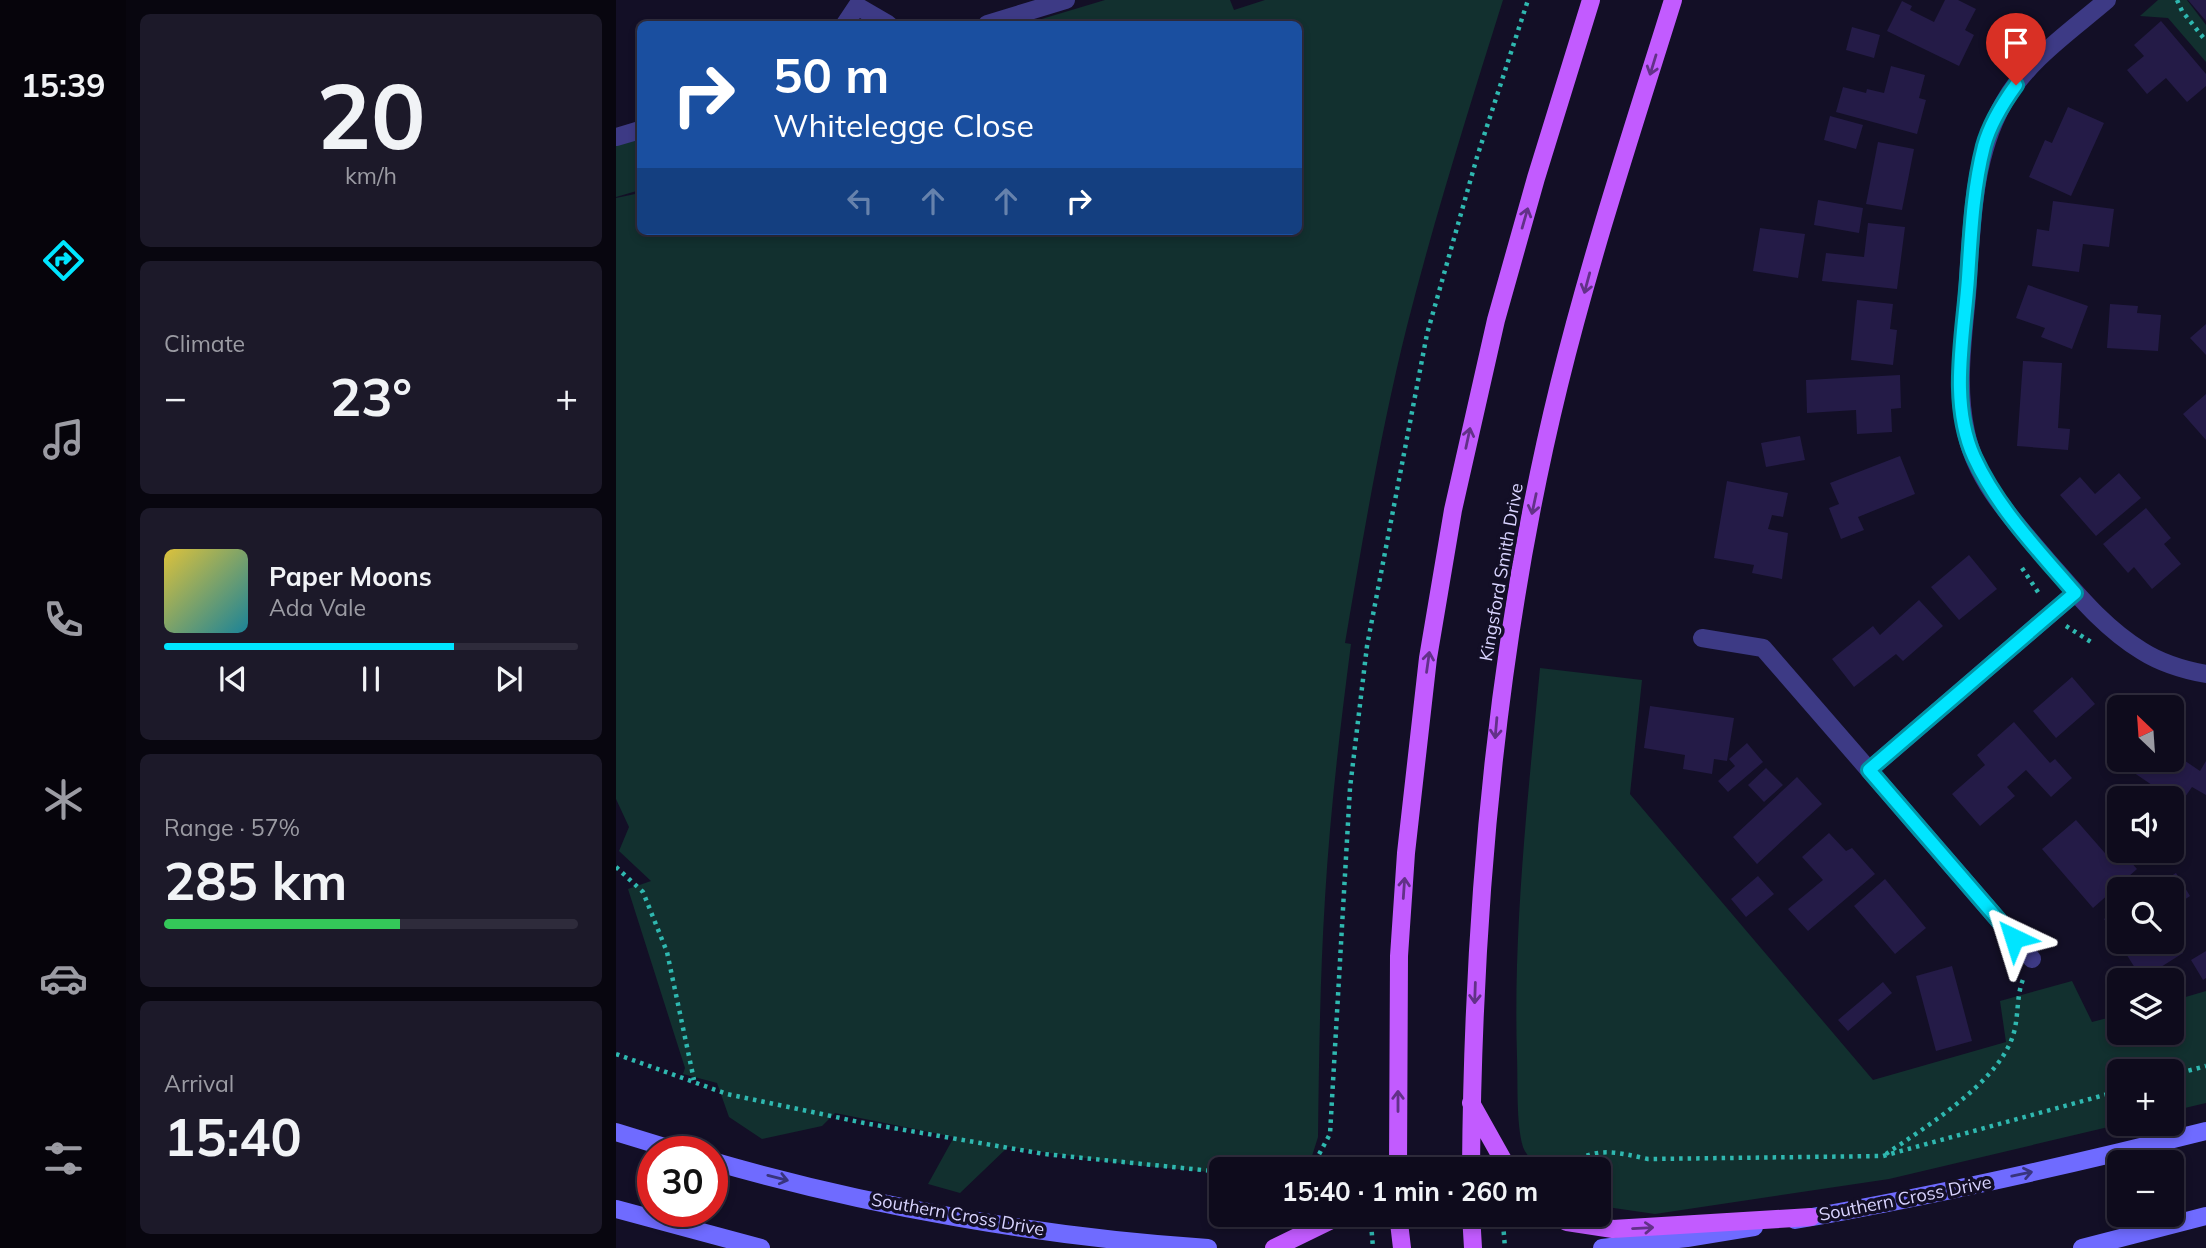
<!DOCTYPE html>
<html lang="en">
<head>
<meta charset="utf-8">
<style>
  body { margin:0; font-family:Mulish,sans-serif; background:#1c1929; color:#f1f3f6; height:100vh; display:flex; flex-direction:column; font-size:26px; white-space:nowrap }
  * { box-sizing:border-box; margin:0 }
  p { font-size:23px; color:#9b9ba3 }
  .icon { flex:none; width:38px; height:38px; fill:none; stroke:currentColor; stroke-width:2; stroke-linecap:round; stroke-linejoin:round }
  .map { position:relative; flex:1; overflow:hidden }
  .side { display:flex; flex-direction:column; gap:14px; padding:14px; background:#08060f; width:490px }
  .side>* { flex:none }
  .banner { position:absolute; left:21px; top:21px; width:665px; height:214px; border-radius:10px; box-shadow:0 4px 10px #0003,0 0 0 2px #2e2b3b; background:#1a4fa0; color:#fff; overflow:hidden }
  .needle { width:46px; rotate:335deg }
  .fabs { position:absolute; left:1491px; top:695px; display:grid; gap:14px }
  .fabs a { display:grid; place-items:center; width:77px; height:77px; border-radius:10px; background:#0e0b1c; box-shadow:0 4px 10px #0003,0 0 0 2px #2e2b3b; font-size:35px }
  .speed { position:absolute; left:21px; top:1136px; display:flex; gap:14px; font-size:35px; font-weight:700; text-align:center }
  .speed>* { display:grid; place-content:center; width:91px; height:91px; border-radius:50%; background:#0e0b1c; box-shadow:0 4px 10px #0003,0 0 0 2px #2e2b3b; line-height:1 }
  .speed .limit { border:10px solid #d22; background:#fff; color:#111 }
  .pin { position:absolute; display:grid; place-items:center; width:60px; height:60px; color:#fff; margin:-72px -30px; border-radius:50% 50% 50% 0; rotate:-45deg; box-shadow:0 0 7px #0007 }
  .pin .icon { rotate:45deg }
  .me { position:absolute; width:77px; margin:-38px; rotate:319deg; stroke-linejoin:round; filter:drop-shadow(0 0 5px #0008) }
  .turn { display:flex; align-items:center; gap:24px; height:147px; padding:0 21px; font-size:32px }
  .turn .icon { width:91px; height:91px; stroke-width:2.5 }
  .turn b { display:block; font-size:49px; line-height:60px }
  .lanes { display:flex; align-items:center; height:66px; padding:0 21px; background:#0003; justify-content:center; gap:35px; direction:ltr }
  .lanes .off { opacity:.35 }
  .big { font-size:52px; font-weight:700; line-height:1.1 }
  .side .tile { flex:1; display:flex; flex-direction:column; justify-content:center; gap:10px; min-width:0; padding:0 24px; border-radius:10px; background:#1c1929 }
  .side .dial { align-items:center; gap:0 }
  .dial b { font-size:91px; line-height:1 }
  .song { display:flex; align-items:center; gap:21px }
  .cover { width:84px; height:84px; border-radius:10px; background:linear-gradient(135deg,hsl(50 70% 55%),hsl(190 70% 35%)) }
  .played { height:7px; border-radius:4px; background:linear-gradient(90deg,#00e5ff 70%,#2e2b3b 70%) }
  .keys { display:flex; justify-content:space-around; direction:ltr }
  .heat { display:flex; justify-content:space-between; align-items:center; font-size:38px; direction:ltr }
  .charge { height:10px; border-radius:5px; background:linear-gradient(90deg,#34c759 57%,#2e2b3b 0) }
  .trip { position:absolute; left:593px; top:1157px; width:402px; height:70px; border-radius:10px; background:#0e0b1c; box-shadow:0 4px 10px #0003,0 0 0 2px #2e2b3b; font-weight:700; line-height:70px; text-align:center }
  main { display:flex; flex:1; min-height:0 }
  .menu { display:flex; flex-direction:column; width:126px; justify-content:space-around; align-items:center; background:#06040b; color:#9b9ba3 }
  .menu .icon { width:49px; height:49px }
  .menu .on { color:#00e5ff }
  .menu b { font-size:32px; color:#f1f3f6 }
  .map>svg:first-child { display:block }
  .green { fill:#12302f }
  .building { fill:#241b47 }
  .lines { fill:none; stroke-linecap:round; stroke-linejoin:round }
  .path { stroke:#2fb8b0; stroke-width:4.5; stroke-dasharray:3.5 5; stroke-linecap:butt }
  .street { stroke:#3d3a85; stroke-width:18 }
  .secondary { stroke:#6f6bff; stroke-width:18 }
  .primary { stroke:#c25bff; stroke-width:18 }
  .oneway { stroke:#623188 }
  .oneway2 { stroke:#38347d }
  .route-casing { stroke:#0095a6; stroke-width:18 }
  .route { stroke:#00e5ff; stroke-width:12 }
  .labels { text-anchor:middle; dominant-baseline:central; stroke-width:7; stroke-linejoin:round; paint-order:stroke }
  .street-label { font-size:18px; fill:#d9d4ff; stroke:#130f26 }
</style>
</head>
<body>
<main>
<nav class="menu">
<b>15:39</b>
<svg class="icon on" aria-label="directions" viewBox="0 0 24 24"><path d="M12 3l9 9-9 9-9-9zM9 14v-3h6M13 9l2 2-2 2"/></svg>
<svg class="icon" aria-label="music" viewBox="0 0 24 24"><path d="M9 18V5l10-2v13"/><circle cx="6" cy="18" r="3"/><circle cx="16" cy="16" r="3"/></svg>
<svg class="icon" aria-label="phone" viewBox="0 0 24 24"><path d="M5 4h4l2 5-3 2q2 4 5 5l2-3 5 2v4C11 20 4 13 5 4z"/></svg>
<svg class="icon" aria-label="climate" viewBox="0 0 24 24"><path d="M12 3v18M4 7l16 10M4 17L20 7"/></svg>
<svg class="icon" aria-label="car" viewBox="0 0 24 24"><path d="M5 17H2v-5l4-1 3-4h7l3 4 3 1v5h-3M9 17h6M6 11h13"/><circle cx="7" cy="17" r="2"/><circle cx="17" cy="17" r="2"/></svg>
<svg class="icon" aria-label="filters" viewBox="0 0 24 24"><path d="M4 7h16M4 17h16"/><circle cx="9" cy="7" r="2"/><circle cx="15" cy="17" r="2"/></svg>
</nav>
<section class="side">
<div class="tile dial"><b>20</b><p>km/h</p></div>
<div class="tile"><p>Climate</p>
<div class="heat"><a>−</a><b class="big">23°</b><a>+</a></div>
</div>
<div class="tile">
<div class="song"><i class="cover"></i><div><b>Paper Moons</b><p>Ada Vale</p></div></div>
<div class="played"></div>
<div class="keys"><svg class="icon" aria-label="previous" viewBox="0 0 24 24"><path d="M18 5L8 12l10 7zM5 5v14"/></svg><svg class="icon" aria-label="pause" viewBox="0 0 24 24"><path d="M8 5v14M16 5v14"/></svg><svg class="icon" aria-label="next" viewBox="0 0 24 24"><path d="M6 5l10 7-10 7zM19 5v14"/></svg></div>
</div>
<div class="tile"><p>Range · 57%</p><b class="big">285 km</b><div class="charge"></div></div>
<div class="tile"><p>Arrival</p><b class="big">15:40</b></div>
</section>
<div class="map">
<svg width="1590" height="1248" viewBox="0 0 1590 1248">
  <rect width="100%" height="100%" fill="#130f26"/>
  <!-- green -->
  <path class="green" d="M489,0h125l4,10 31,-10h238c-34,108 -68,216 -96,326 -26,104 -44,211 -62,317l6,1c-11,85 -21,169 -26,254 -5,80 -6,160 -7,239l-6,19 -12,13h-78l-1,4 -86,-8 -127,-18 -48,46 -32,-9 26,-47 -119,-24 -13,13 -60,13 -33,-22 -12,-34 -34,-9 2,-6 -57,-179 23,-8 -32,-30 10,-24 -13,-28v-601l24,-5v38h658v-207h-273z
    M1542,0h29l19,25v37l-38,-44 -28,-2z
    M24,133v57l-24,7v-55z
    M924,668l102,12 -12,114 243,286 133,-38 -6,-41 72,-20 20,41 27,-7v17h53v-31l34,-10v112l-34,8v-40h-53v53h2l-232,55 -234,35 -55,-8v-37h-61c-5,-6 -13,-14 -16,-22 -7,-24 -5,-64 -6,-90 -4,-129 11,-260 23,-389z"/>
  <!-- building -->
  <path class="building" d="M1329,0h13l18,9 -11,21 9,5 -15,31 -72,-35 15,-30 10,5 -2,4 24,12z
    M1572,0h18v21z
    M1545,21l45,53v12l-19,16 -21,-24 -19,16 -20,-24 17,-14 -10,-11z
    M1236,27l28,8 -6,23 -28,-8z
    M1275,66l34,9 -6,23 7,2 -9,34 -81,-22 7,-25 23,6 1,-4 17,4z
    M1452,107l36,16 -33,73 -42,-19 16,-37 7,3z
    M1214,116l33,9 -7,24 -32,-9z
    M1262,142l36,7 -12,61 -36,-6z
    M1202,200l45,8 -4,25 -45,-8z
    M1437,201l61,8 -5,38 -26,-3 -4,28 -47,-6 5,-37 12,2z
    M1252,223l37,4 -8,62 -75,-8 4,-28 38,4z
    M1144,228l45,6 -7,44 -45,-7z
    M1412,285l60,21 -16,43 -31,-12 4,-9 -29,-10z
    M1241,300l36,4 -3,25 7,1 -4,35 -42,-5z
    M1494,304l28,2 -1,7 24,2 -3,36 -51,-3z
    M1590,324v31l-16,-17z
    M1407,361l39,2 -4,65 12,1 -2,21 -51,-4z
    M1284,375l1,33 -10,1 1,23 -35,2 -1,-24 -49,3 -1,-33z
    M1590,394v46l-23,-26z
    M1184,436l5,24 -39,7 -5,-24z
    M1284,456l15,38 -57,23 6,13 -23,9 -12,-31 10,-4 -9,-21z
    M1503,473l22,25 -45,38 -36,-41 20,-18 15,17z
    M1111,481l61,12 -5,24 -11,-2 -4,14 20,4 -6,46 -30,-6 2,-8 -40,-7z
    M1530,508l25,30 -7,6 17,20 -29,25 -18,-22 -6,6 -25,-29z
    M1353,555l28,34 -38,31 -28,-33z
    M1303,600l24,26 -40,35 -7,-7 -42,33 -22,-28 41,-33 7,9z
    M1456,677l23,27 -39,34 -23,-27z
    M1034,706l84,12 -7,43 -13,-2 -2,15 -29,-5 2,-14 -41,-7z
    M1398,722l36,41 5,-4 17,19 -21,19 -25,-27 -19,17 8,9 -35,30 -28,-32 33,-29 -8,-10z
    M1131,743l16,19 -35,30 -10,-11 17,-15 -6,-7z
    M1556,752l28,19 6,-10v34l-14,-8 -12,17 -59,-40 3,-4h48z
    M1150,768l17,17 -19,17 -16,-17z
    M1181,777l25,27 -65,60 -24,-27z
    M1460,820l35,40 10,-9 16,18 -44,39 -51,-59z
    M1213,833l17,18 6,-3 23,26 -67,57 -20,-22 35,-29 -21,-23z
    M1560,873l14,23 -18,12v-19h-21z
    M1142,876l16,18 -28,23 -15,-18z
    M1269,879l41,49 -31,26 -41,-48z
    M1503,909v33h53v-6l11,17 -41,26 -38,-60z
    M1590,951v27l-3,2 -12,-20z
    M1336,966l20,75 -36,10 -20,-75z
    M1267,982l9,11 -44,38 -10,-11z"/>
  <g class="lines">
    <!-- path -->
    <path class="path" d="M1561,0l5,11 24,30
      M1406,568l18,27
      M1450,626l25,16
      M0,867l27,25 24,60 27,128
      M0,1054l111,40 137,29 180,31 178,18
      M1556,1075l34,-9
      M1270,1154c40,-27 107,-69 125,-113 9,-21 4,-44 13,-64
      M695,1169l19,-35 20,-346 17,-142 60,-312 50,-177 51,-157
      M949,1169c27,-24 51,-17 83,-10l235,-3 236,-65
      M751,1216l4,7 2,25
      M878,1222l9,1 11,-9
      M804,1223h30
      M887,1223l2,25"/>
    <!-- street -->
    <path class="street" d="M1491,0c-36,31 -81,61 -104,104 -32,58 -31,126 -36,191 -4,45 -11,91 -1,137 10,50 49,90 81,128 29,33 57,68 95,91 19,12 42,19 64,23
      M229,24l12,-18 31,18
      M371,24l79,-24
      M0,137l24,-7
      M1086,638l61,10 106,122 206,-177
      M1253,770l163,189"/>
    <!-- secondary -->
    <path class="secondary" d="M0,1132l65,20
      M96,1161c159,46 331,76 496,87
      M0,1209l145,39
      M1179,1220c138,-24 275,-55 411,-89
      M986,1248l85,-10 67,-11
      M1466,1248l124,-32"/>
    <!-- primary -->
    <path class="primary" d="M855,1103l37,66
      M782,1169l1,-213 7,-103 22,-195 25,-148 43,-190 40,-142 55,-178
      M855,1169c2,-263 25,-528 88,-784 32,-130 74,-257 114,-385
      M782,1214l4,34
      M855,1214l2,34
      M936,1214l15,8 46,7 198,-12
      M658,1248l70,-34"/>
  </g>
  <!-- one-way arrows -->
  <defs><path id="oneway-shaft" d="M-6 0H5M1.5-3L5.5 0L1.5 3" fill="none" stroke-width="1.6" stroke-linecap="round" stroke-linejoin="round" transform="scale(1.75)"/></defs>
  <g class="oneway">
    <use href="#oneway-shaft" transform="translate(1037 65) rotate(107)"/>
    <use href="#oneway-shaft" transform="translate(909 218) rotate(-74)"/>
    <use href="#oneway-shaft" transform="translate(971 283) rotate(105)"/>
    <use href="#oneway-shaft" transform="translate(852 438) rotate(-78)"/>
    <use href="#oneway-shaft" transform="translate(918 504) rotate(102)"/>
    <use href="#oneway-shaft" transform="translate(812 662) rotate(-82)"/>
    <use href="#oneway-shaft" transform="translate(880 728) rotate(95)"/>
    <use href="#oneway-shaft" transform="translate(788 888) rotate(-86)"/>
    <use href="#oneway-shaft" transform="translate(859 993) rotate(92)"/>
    <use href="#oneway-shaft" transform="translate(782 1101) rotate(-90)"/>
    <use href="#oneway-shaft" transform="translate(1027 1228) rotate(-3)"/>
  </g>
  <g class="oneway2">
    <use href="#oneway-shaft" transform="translate(1406 1174) rotate(-12)"/>
    <use href="#oneway-shaft" transform="translate(162 1178) rotate(14)"/>
  </g>
  <g class="lines">
    <!-- route casing -->
    <g class="route-casing">
      <path id="route" d="M1398,938l-145,-168 206,-177c-37,-43 -77,-84 -101,-136 -25,-55 -10,-121 -6,-179 3,-44 5,-89 16,-132 6,-22 19,-43 32,-61"/>
    </g>
    <!-- route -->
    <use href="#route" class="route"/>
  </g>
  <g class="labels">
    <!-- street labels -->
    <g class="street-label">
      <text transform="translate(885 572) rotate(-80)">Kingsford Smith Drive</text>
      <text transform="translate(1289 1198) rotate(-11)">Southern Cross Drive</text>
      <text transform="translate(342 1214) rotate(10)">Southern Cross Drive</text>
    </g>
  </g>
</svg>
<div class="fabs">
<a><svg class="needle" viewBox="-14 -14 28 28"><path d="M0-13l5 13h-10z" fill="#e53935"/><path d="M0 13l5-13h-10z" fill="#9b9ba3"/></svg></a>
<a><svg class="icon" aria-label="sound" viewBox="0 0 24 24"><path d="M4 9h4l5-4v14l-5-4H4zM17 9q2 3 0 6"/></svg></a>
<a><svg class="icon" aria-label="search" viewBox="0 0 24 24"><circle cx="10" cy="10" r="6"/><path d="M15 15l6 6"/></svg></a>
<a><svg class="icon" aria-label="layers" viewBox="0 0 24 24"><path d="M12 4l9 5-9 5-9-5zM3 14l9 5 9-5"/></svg></a>
<a>+</a>
<a>−</a>
</div>
<div class="speed"><div class="limit">30</div></div>
<div class="pin" style="left:1400px;top:85px;background:#d93025"><svg class="icon" aria-label="arrive" viewBox="0 0 24 24"><path d="M6 21V4h12l-3 4 3 4H6"/></svg></div>
<svg class="me" style="left:1398px;top:938px" viewBox="-20 -20 40 40"><path d="M0-17L14 15 0 8-14 15z" fill="#00e5ff" stroke="#fff" stroke-width="4"/></svg>
<div class="trip">15:40 · 1 min · 260 m</div>
<div class="banner">
<div class="turn"><svg class="icon" aria-label="right" viewBox="0 0 24 24"><path d="M7 20v-9h11M14 6l5 5-5 5"/></svg><div><b>50 m</b>Whitelegge Close</div></div>
<div class="lanes"><svg class="icon off" aria-label="left" viewBox="0 0 24 24"><path d="M17 20v-9H6M10 6l-5 5 5 5"/></svg><svg class="icon off" aria-label="ahead" viewBox="0 0 24 24"><path d="M12 20V5M6 11l6-6 6 6"/></svg><svg class="icon off" aria-label="ahead" viewBox="0 0 24 24"><path d="M12 20V5M6 11l6-6 6 6"/></svg><svg class="icon" aria-label="right" viewBox="0 0 24 24"><path d="M7 20v-9h11M14 6l5 5-5 5"/></svg></div>
</div>
</div>
</main>
</body>
</html>
